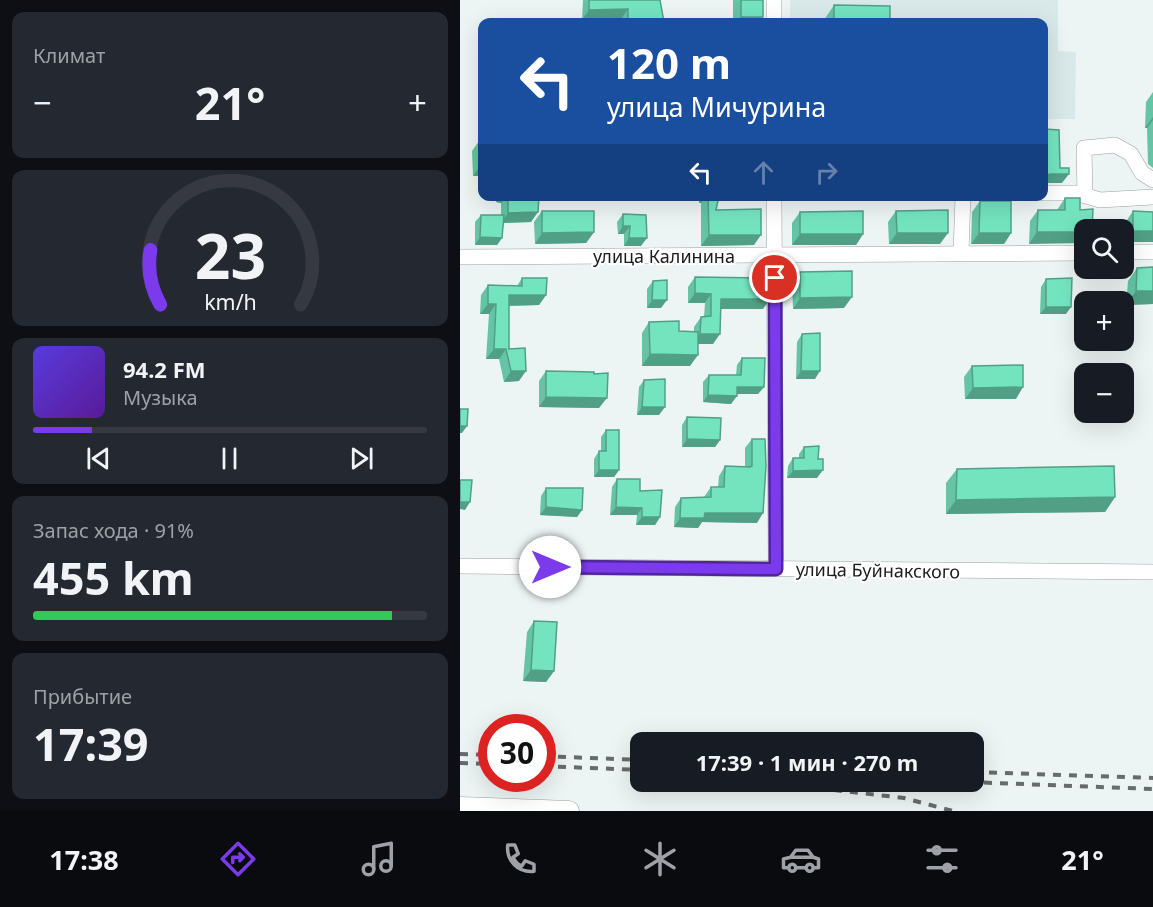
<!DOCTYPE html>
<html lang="ru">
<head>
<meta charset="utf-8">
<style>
  body { margin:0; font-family:"Noto Sans",sans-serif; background:#242831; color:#f1f3f6; height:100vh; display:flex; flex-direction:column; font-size:22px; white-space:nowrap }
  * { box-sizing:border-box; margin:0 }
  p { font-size:20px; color:#9ea1a6 }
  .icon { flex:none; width:33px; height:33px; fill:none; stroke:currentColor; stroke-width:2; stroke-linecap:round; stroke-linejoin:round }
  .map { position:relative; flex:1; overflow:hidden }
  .sheet { display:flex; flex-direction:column; gap:12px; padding:12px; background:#0d0f14; width:460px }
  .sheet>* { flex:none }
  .top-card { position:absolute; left:18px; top:18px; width:570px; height:183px; border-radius:12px; box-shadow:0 6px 24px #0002; background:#1a4fa0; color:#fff; overflow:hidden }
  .controls { position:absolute; left:614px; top:219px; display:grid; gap:12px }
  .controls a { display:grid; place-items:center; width:60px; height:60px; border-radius:12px; background:#171b24; box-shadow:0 6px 24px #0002; font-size:30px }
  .speed { position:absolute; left:18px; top:714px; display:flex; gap:12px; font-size:30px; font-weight:700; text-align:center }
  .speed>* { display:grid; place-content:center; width:78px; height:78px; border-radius:50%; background:#171b24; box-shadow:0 6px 24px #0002; line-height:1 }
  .speed .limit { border:9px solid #d22; background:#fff; color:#111 }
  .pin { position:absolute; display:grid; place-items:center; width:51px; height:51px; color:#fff; margin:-26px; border:3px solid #fff; border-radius:50%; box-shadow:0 2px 6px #0007 }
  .me { position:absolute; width:66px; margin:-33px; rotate:90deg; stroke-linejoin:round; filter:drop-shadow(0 0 4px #0008) }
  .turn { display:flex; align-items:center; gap:21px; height:126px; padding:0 30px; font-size:27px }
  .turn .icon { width:78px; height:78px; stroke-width:2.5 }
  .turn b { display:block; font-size:42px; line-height:51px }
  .lanes { display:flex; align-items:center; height:57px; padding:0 30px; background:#0003; justify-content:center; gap:30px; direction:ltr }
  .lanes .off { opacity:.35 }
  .big { font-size:45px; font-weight:700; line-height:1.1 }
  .sheet .tile { flex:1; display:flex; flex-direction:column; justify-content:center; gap:9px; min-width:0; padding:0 21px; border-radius:12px; background:#242831 }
  .sheet .dial { align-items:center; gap:0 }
  .dial svg { height:156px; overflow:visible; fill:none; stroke:#363941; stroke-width:7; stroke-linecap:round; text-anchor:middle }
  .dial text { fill:#f1f3f6; stroke:none }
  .song { display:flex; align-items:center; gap:18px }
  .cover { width:72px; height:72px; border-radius:9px; background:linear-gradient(135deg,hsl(250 70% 55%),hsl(270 70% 35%)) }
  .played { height:6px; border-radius:3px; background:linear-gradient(90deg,#7c3aed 15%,#363941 15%) }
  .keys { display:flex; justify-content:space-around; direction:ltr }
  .heat { display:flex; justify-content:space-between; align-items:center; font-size:33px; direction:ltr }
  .charge { height:9px; border-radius:4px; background:linear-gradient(90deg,#34c759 91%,#363941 0) }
  .trip { position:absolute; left:170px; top:732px; width:354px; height:60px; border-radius:12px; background:#171b24; box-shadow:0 6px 24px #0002; font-weight:700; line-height:60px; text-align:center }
  .dock { display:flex; height:96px; justify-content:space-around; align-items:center; background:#090b0e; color:#9ea1a6 }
  .dock .icon { width:42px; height:42px }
  .dock .selected { color:#7c3aed }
  .dock b { font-size:27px; color:#f1f3f6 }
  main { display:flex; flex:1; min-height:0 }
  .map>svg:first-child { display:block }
  .built { fill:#d9e9e9 }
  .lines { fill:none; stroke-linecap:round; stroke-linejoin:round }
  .minor-casing { stroke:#9aa0a0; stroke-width:16 }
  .tertiary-casing { stroke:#9aa0a0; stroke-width:21 }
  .minor { stroke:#fff; stroke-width:15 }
  .tertiary { stroke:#fff; stroke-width:20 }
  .rail { stroke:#676b6b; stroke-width:4; stroke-dasharray:8 8; stroke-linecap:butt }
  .wall { fill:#64c4a4 }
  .shaded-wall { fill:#51a086 }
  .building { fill:#74e4bf; stroke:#51a086; stroke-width:1.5 }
  .route-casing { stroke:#51269a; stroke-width:15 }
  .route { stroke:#7c3aed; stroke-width:10 }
  .labels { text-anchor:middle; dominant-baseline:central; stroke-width:4.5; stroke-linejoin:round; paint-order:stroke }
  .street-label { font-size:18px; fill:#1b1d1d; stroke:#fff }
</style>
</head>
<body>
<main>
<section class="sheet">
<div class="tile"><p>Климат</p>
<div class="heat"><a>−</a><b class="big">21°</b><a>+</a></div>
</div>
<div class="tile dial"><svg viewBox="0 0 100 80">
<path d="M14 69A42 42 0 1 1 86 69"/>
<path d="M14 69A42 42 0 0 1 9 41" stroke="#7c3aed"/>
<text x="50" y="56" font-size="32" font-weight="700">23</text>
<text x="50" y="72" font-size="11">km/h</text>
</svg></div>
<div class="tile">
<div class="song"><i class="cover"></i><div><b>94.2 FM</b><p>Музыка</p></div></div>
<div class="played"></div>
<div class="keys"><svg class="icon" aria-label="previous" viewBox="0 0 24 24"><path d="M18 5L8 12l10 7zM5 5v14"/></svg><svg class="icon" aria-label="pause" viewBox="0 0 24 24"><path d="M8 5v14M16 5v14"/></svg><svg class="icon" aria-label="next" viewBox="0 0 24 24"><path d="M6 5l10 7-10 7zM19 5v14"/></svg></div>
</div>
<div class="tile"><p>Запас хода · 91%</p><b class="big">455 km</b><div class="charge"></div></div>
<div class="tile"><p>Прибытие</p><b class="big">17:39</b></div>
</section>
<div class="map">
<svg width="693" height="811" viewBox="0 0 693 811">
  <rect width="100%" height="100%" fill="#edf4f4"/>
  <!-- built -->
  <path class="built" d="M330,0h268v51l18,1 -1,67h-31v-97h-254z"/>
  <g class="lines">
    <!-- minor casing -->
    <g class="minor-casing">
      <path id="minor" d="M314,0v22
        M584,193h32l24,7 53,-3
        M314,196l2,373
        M625,196l-1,-48 31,-3 16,9 11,19 11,7
        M663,252h30
        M501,253l2,-57
        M0,257l624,-4
        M0,566l693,6"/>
    </g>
    <!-- tertiary casing -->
    <g class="tertiary-casing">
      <path id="tertiary" d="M0,807l109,4"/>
    </g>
    <!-- minor -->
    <use href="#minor" class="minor"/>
    <!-- tertiary -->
    <use href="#tertiary" class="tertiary"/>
    <!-- rail -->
    <path class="rail" d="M0,754l32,1
      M82,756l98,4
      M0,763l32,1
      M82,766l98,4
      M513,772l180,6
      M508,782l185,7
      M374,790l70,8 49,13"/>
  </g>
  <!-- wall -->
  <path class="wall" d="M123,0h77l4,22h-43v-3l-39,1z
    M273,0h30l-4,22h-26z
    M374,5l56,17h-66v-2z
    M693,92v76l-5,-4 -1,-36h-2l1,-26z
    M19,141h3v52l-3,1 1,-18h-7l-1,-25z
    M36,196h43l-8,26 -28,1 -1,15 -5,7h-22v-23l6,-7h20v-12l-5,-1z
    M141,196h141l-1,2 -22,-1 -3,13 38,35 -53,1v-43h-2v-6l-98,3z
    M605,198l15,12 -51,34 1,-23 8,-11h19z
    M520,201l31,32 -7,11h-33l1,-32z
    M82,211l52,21 -8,11 -51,1 -1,-22z
    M436,211l44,33h-51l-1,-22z
    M673,211l20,31h-28v-19z
    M340,212l63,22 -7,11h-64v-22z
    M163,214l18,32h-17v-12h-6l-1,-12z
    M693,267v37l-27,1 2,-24 9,-13z
    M340,272l44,36 -51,1 -1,-26z
    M235,277l68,32h-42l-8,35h-15l-8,22h-48v-33l7,-11 30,9h15v-4l7,-10h3l1,-14h-17v-16z
    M62,278l24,17 -7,10 -30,1v43l10,32 -15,1 -5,-23h-13l3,-45h-9l1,-19 7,-10 29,1z
    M586,279l20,35h-26l1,-27z
    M193,281l8,27h-14v-19z
    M342,334l13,45h-19l1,-37z
    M282,358l22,29 -6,7h-21l-6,10 -28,-2v-20l6,-7h27l1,-10z
    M512,366l44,33h-51l-1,-22z
    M86,371l53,37 -60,-1v-26z
    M184,380l15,35h-22l2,-28z
    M227,417l33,23 -5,7h-33v-22z
    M146,430l13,40 -5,7h-20v-18l5,-8h2v-14z
    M292,439l5,84 -55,-1 -4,6 -24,-1 1,-20 6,-9 23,-1 7,-10h7l1,-11 6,-10 20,1v-19z
    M344,447l14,12 -1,19h-30l1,-12 5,-8h6v-4z
    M497,469l158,28 -10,15 -159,2v-31z
    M157,479l23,12 20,26 -5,8h-19l1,-10h-27l2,-28z
    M86,488l36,22 -5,7 -37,-2 1,-19z
    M74,621l20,50 -8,11 -23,-1 4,-49z"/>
  <!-- shaded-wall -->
  <path class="shaded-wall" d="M168,9l-7,10 -39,1 7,-10z
    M281,17h22l-4,5h-22z
    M693,117v3l-6,8h-2z
    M20,166h2v6l-2,4h-7z
    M590,174h19l-7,9h-18v-6l1,-1z
    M40,196h6l-5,7 -5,-1z
    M144,196h95l-98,4z
    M243,196h2l-4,7h-2z
    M253,196h29l-1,2z
    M78,212l-7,10 -30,1 7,-10z
    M163,226h7l-6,8h-6z
    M673,231h20v11h-28z
    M134,232l-8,11 -51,1 7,-11z
    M577,232h47v11l-55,1z
    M437,233h51l-8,11h-51z
    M519,233h32l-7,11h-33z
    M340,234h63l-7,11h-64z
    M249,235h52l-7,10 -53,1z
    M20,237l22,1 -5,7h-22z
    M169,238h18l-6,8h-17z
    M676,291h17v13l-27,1z
    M235,293l16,1 -6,9h-17z
    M49,295h37l-7,10 -38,1z
    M392,297l-8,11 -51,1 7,-11z
    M261,299h49l-7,10h-48z
    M192,300h15l-6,8h-14z
    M28,304h8l-7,10h-9z
    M586,307h25l-5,7h-26z
    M240,334h20l-7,10h-20z
    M34,349h12l-7,10h-13z
    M190,354l48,1 -8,11h-48z
    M51,371h15l-7,10 -15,1z
    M341,371h19l-5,8h-19z
    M277,387h27l-6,7h-26z
    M563,387l-7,12h-51l8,-11z
    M248,395l29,1 -6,8 -28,-2z
    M86,397l61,1 -8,10 -60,-1z
    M182,407h23l-6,8h-22z
    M0,426h7l-5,7h-2z
    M227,439l33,1 -5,7h-33z
    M139,470h20l-5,7h-20z
    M363,470l-6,8h-30l6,-7z
    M655,497l-10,15 -159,2 10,-14z
    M0,502h10l-5,8 -5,-1z
    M86,507l36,3 -5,7 -37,-2z
    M156,507l26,1 -5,7h-27z
    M245,513h58l-6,10 -55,-1 -4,6 -24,-1 6,-9z
    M182,517h18l-5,8h-19z
    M71,670l23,1 -8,11 -23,-1z"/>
  <!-- building -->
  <path class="building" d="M129,0h71l4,22h-36v-13l-39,1z
    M281,0h22v17h-22z
    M374,5l56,1v16h-56z
    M584,129l15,1 1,38h9v6h-19l-5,2 -1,1z
    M19,141h3v25h-2z
    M48,196h31l-1,16 -30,1z
    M248,196h11l-3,14 45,-1v26h-52z
    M605,198h15v12l13,-1 -1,21h-8v2h-47l1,-22h27z
    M520,201h31v32h-32z
    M488,210v23h-51l-1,-22z
    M82,211h52v21l-52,1z
    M403,211v23h-63v-22z
    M673,211l20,1v19h-20z
    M163,214l23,1 1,23h-18l1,-12h-7z
    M21,215h23l-2,23 -22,-1z
    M693,267v24h-17l1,-23z
    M392,271v26l-52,1v-26z
    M235,277l75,1v21h-49l-1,35h-20l1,-17 10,-1v-22l-16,-1z
    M62,278h25l-1,17h-37v54l16,-1 1,23h-15l-5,-22h-12l2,-45h-8v-19l34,1z
    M612,278l-1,29h-25v-28z
    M207,280v20h-15l1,-19z
    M219,321v10l19,1v23l-48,-1 -1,-32z
    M360,333v38h-19l1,-37z
    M282,358h23l-1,29h-27v9l-29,-1 1,-20h32z
    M563,365v22l-50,1 -1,-22z
    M86,371l48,1v2l14,-1 -1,25 -61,-1z
    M205,379v28h-23l2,-27z
    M0,409h8l-1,17h-7z
    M227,417l34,1 -1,22 -33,-1z
    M146,430h13v40h-20v-19h7z
    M292,439h13l1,27 -3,47h-58l-1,5h-24l1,-20 30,-1v-10h13l1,-21 25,1 2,-1z
    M359,446l-1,13h5v11l-30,1v-13h11v-11z
    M654,466l1,31 -159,3 1,-31z
    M157,479h23v12l22,-1 -2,27h-18v-9l-26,-1z
    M0,480h12l-2,22h-10z
    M86,488h37l-1,22 -36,-3z
    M74,621l23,1 -3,49 -23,-1z"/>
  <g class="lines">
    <!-- route casing -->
    <g class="route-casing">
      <path id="route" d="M90,567l226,2 -1,-291"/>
    </g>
    <!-- route -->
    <use href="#route" class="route"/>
  </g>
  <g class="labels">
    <!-- street labels -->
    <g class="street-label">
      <text x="204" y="256">улица Калинина</text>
      <text transform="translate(418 570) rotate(1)">улица Буйнакского</text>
    </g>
  </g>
</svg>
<div class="controls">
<a><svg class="icon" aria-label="search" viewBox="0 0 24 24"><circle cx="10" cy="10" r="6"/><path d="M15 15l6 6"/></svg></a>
<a>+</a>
<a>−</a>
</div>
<div class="speed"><div class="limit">30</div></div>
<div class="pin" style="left:315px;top:278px;background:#d93025"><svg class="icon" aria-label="arrive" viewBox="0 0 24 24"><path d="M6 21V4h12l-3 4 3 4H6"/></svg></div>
<svg class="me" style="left:90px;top:567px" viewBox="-20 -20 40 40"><circle r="19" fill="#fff"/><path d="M0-13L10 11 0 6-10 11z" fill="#7c3aed"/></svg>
<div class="trip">17:39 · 1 мин · 270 m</div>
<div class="top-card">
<div class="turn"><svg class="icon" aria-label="left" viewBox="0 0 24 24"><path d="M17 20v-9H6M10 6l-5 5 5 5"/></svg><div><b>120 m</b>улица Мичурина</div></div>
<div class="lanes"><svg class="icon" aria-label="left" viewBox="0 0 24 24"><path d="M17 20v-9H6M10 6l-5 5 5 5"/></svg><svg class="icon off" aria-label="ahead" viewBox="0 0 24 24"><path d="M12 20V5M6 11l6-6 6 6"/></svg><svg class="icon off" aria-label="right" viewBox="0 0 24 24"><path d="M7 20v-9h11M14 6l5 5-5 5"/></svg></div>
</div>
</div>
</main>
<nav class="dock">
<b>17:38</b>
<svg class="icon selected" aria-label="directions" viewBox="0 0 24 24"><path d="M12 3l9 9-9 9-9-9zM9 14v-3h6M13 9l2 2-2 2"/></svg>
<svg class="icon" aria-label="music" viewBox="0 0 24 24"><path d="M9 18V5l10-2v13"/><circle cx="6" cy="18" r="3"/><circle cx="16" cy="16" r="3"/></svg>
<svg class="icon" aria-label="phone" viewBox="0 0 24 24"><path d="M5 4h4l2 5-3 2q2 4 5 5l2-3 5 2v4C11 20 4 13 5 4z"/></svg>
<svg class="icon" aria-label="climate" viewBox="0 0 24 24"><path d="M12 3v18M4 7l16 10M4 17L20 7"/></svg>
<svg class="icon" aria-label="car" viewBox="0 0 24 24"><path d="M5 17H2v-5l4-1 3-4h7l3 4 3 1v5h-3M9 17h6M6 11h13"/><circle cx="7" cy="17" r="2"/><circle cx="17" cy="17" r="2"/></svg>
<svg class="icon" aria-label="filters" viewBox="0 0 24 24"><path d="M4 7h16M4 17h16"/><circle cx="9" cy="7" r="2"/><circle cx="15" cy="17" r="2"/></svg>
<b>21°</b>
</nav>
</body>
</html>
